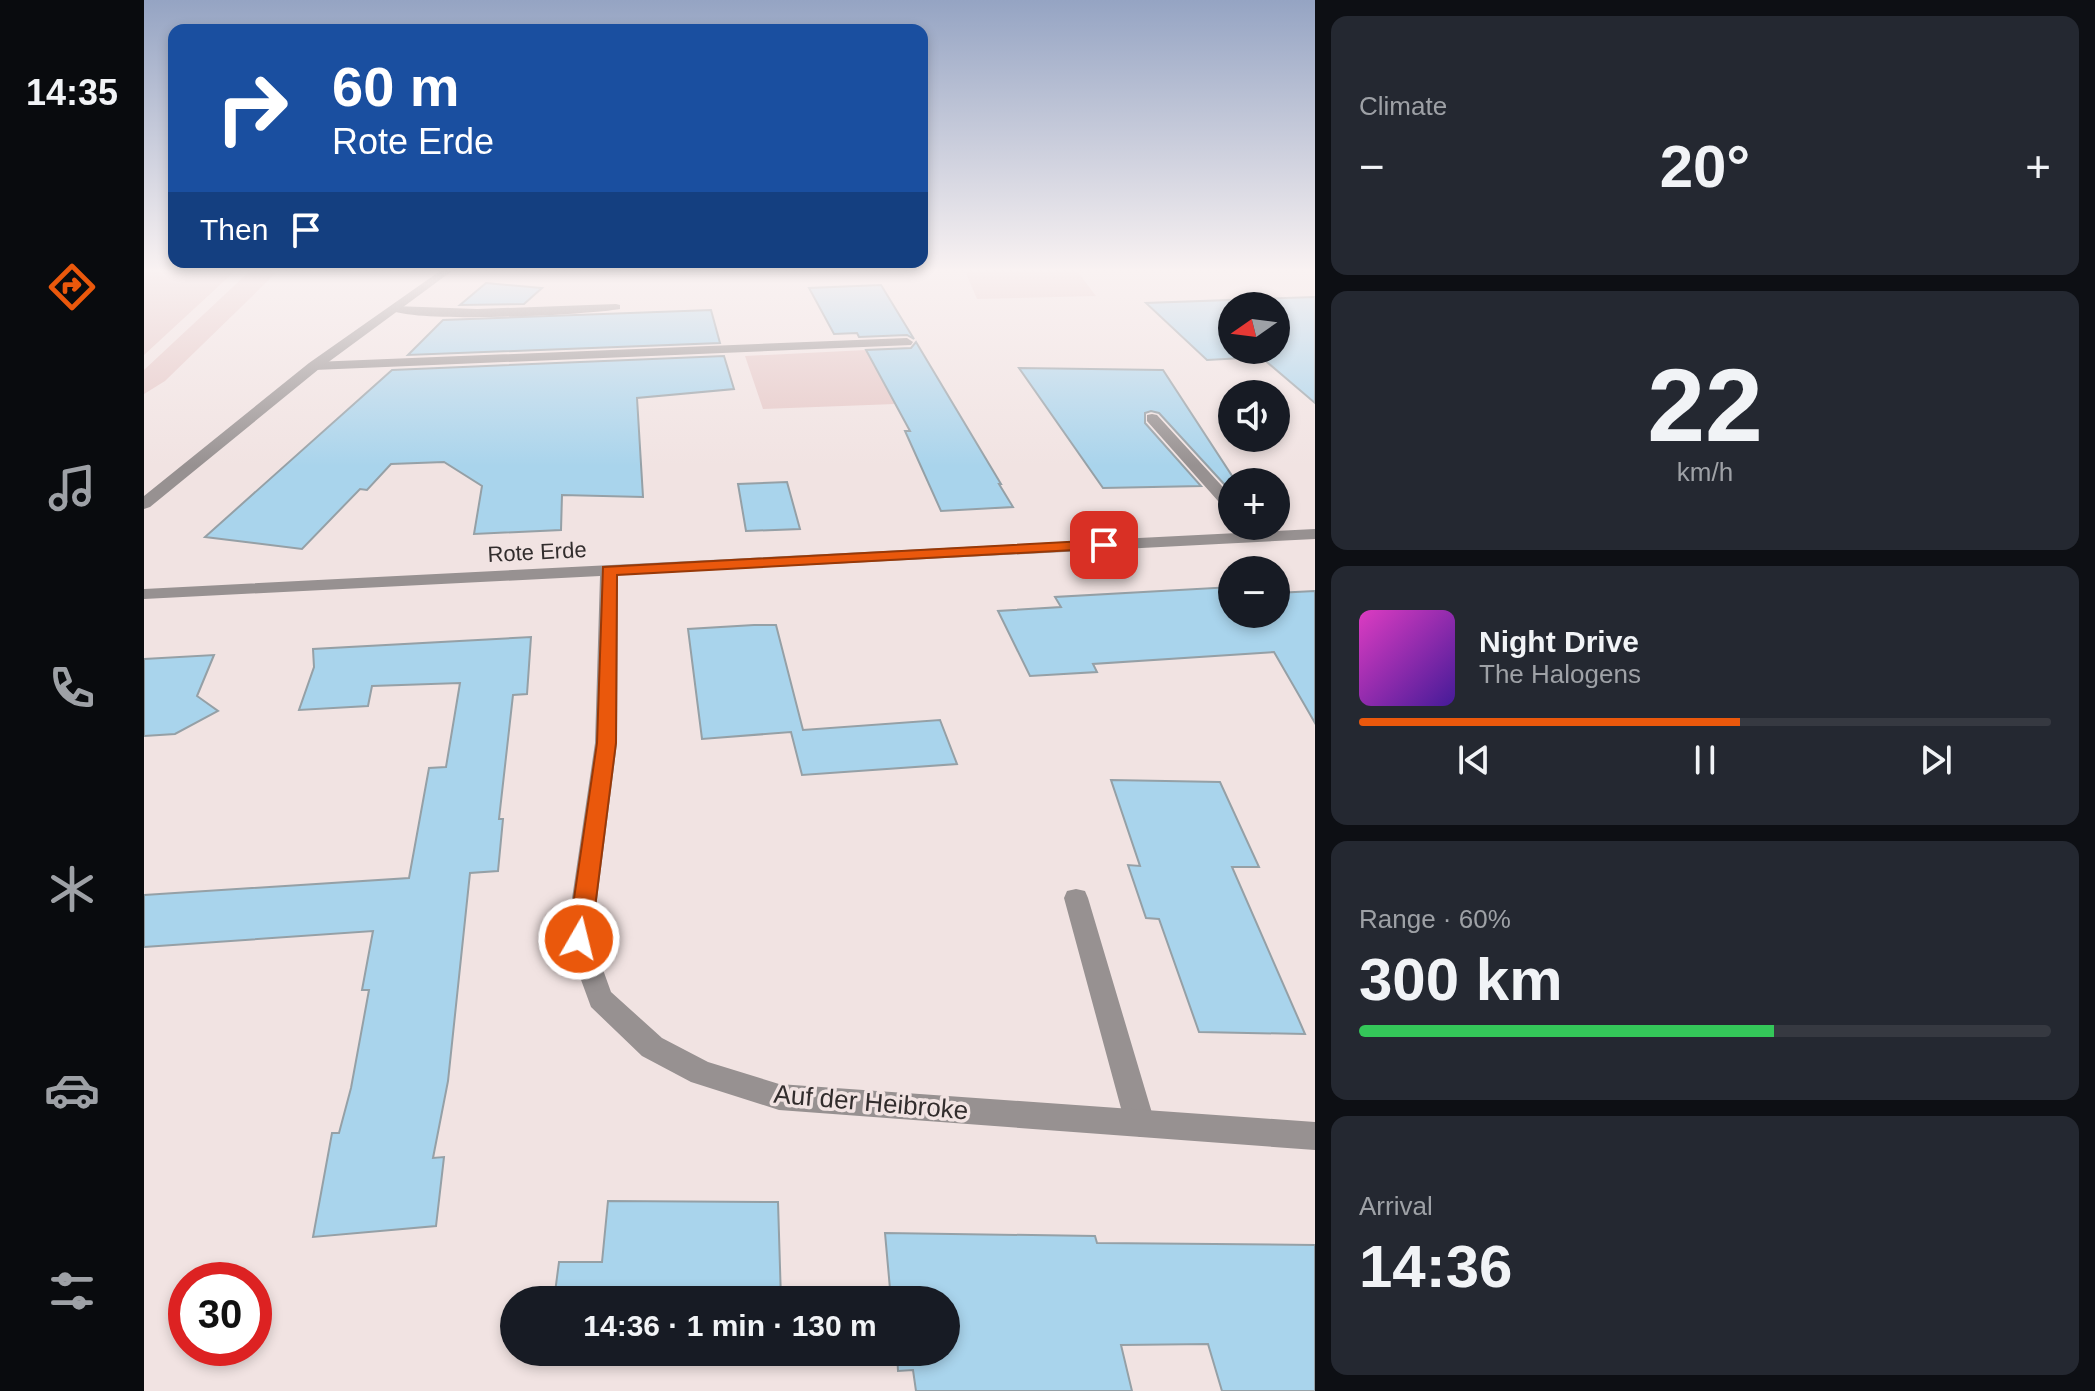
<!DOCTYPE html>
<html lang="en">
<head>
<meta charset="utf-8">
<style>
  body { margin:0; font-family:Arial,sans-serif; background:#242831; color:#f1f3f6; height:100vh; display:flex; flex-direction:column; font-size:30px; white-space:nowrap }
  * { box-sizing:border-box; margin:0 }
  p { font-size:26px; color:#9ea1a6 }
  .icon { flex:none; width:44px; height:44px; fill:none; stroke:currentColor; stroke-width:2; stroke-linecap:round; stroke-linejoin:round }
  .map { position:relative; flex:1; overflow:hidden }
  .side { display:flex; flex-direction:column; gap:16px; padding:16px; background:#0d0f14; width:780px }
  .side>* { flex:none }
  .banner { position:absolute; left:24px; top:24px; width:760px; height:244px; border-radius:16px; box-shadow:0 4px 12px #0003; background:#1a4fa0; color:#fff; overflow:hidden }
  .needle { width:52px; rotate:256deg }
  .fabs { position:absolute; left:1074px; top:292px; display:grid; gap:16px }
  .fabs a { display:grid; place-items:center; width:72px; height:72px; border-radius:50%; background:#171b24; box-shadow:0 4px 12px #0003; font-size:40px }
  .speed { position:absolute; left:24px; top:1262px; display:flex; gap:16px; font-size:40px; font-weight:700; text-align:center }
  .speed>* { display:grid; place-content:center; width:104px; height:104px; border-radius:50%; background:#171b24; box-shadow:0 4px 12px #0003; line-height:1 }
  .speed .limit { border:12px solid #d22; background:#fff; color:#111 }
  .pin { position:absolute; display:grid; place-items:center; width:68px; height:68px; color:#fff; margin:-34px; border-radius:16px; box-shadow:0 4px 12px #0006 }
  .me { position:absolute; width:88px; margin:-44px; rotate:8deg; stroke-linejoin:round; filter:drop-shadow(0 0 6px #0008) }
  .turn { display:flex; align-items:center; gap:28px; height:168px; padding:0 32px; font-size:36px }
  .turn .icon { width:104px; height:104px; stroke-width:2.5 }
  .turn b { display:block; font-size:56px; line-height:68px }
  .then { display:flex; align-items:center; height:76px; padding:0 32px; background:#0003; gap:16px; font-size:30px }
  .big { font-size:60px; font-weight:700; line-height:1.1 }
  .side .widget { flex:1; display:flex; flex-direction:column; justify-content:center; gap:12px; min-width:0; padding:0 28px; border-radius:16px; background:#242831 }
  .side .dial { align-items:center; gap:0 }
  .dial b { font-size:104px; line-height:1 }
  .song { display:flex; align-items:center; gap:24px }
  .cover { width:96px; height:96px; border-radius:12px; background:linear-gradient(135deg,hsl(310 70% 55%),hsl(260 70% 35%)) }
  .played { height:8px; border-radius:4px; background:linear-gradient(90deg,#ea580c 55%,#363941 55%) }
  .keys { display:flex; justify-content:space-around; direction:ltr }
  .heat { display:flex; justify-content:space-between; align-items:center; font-size:44px; direction:ltr }
  .charge { height:12px; border-radius:6px; background:linear-gradient(90deg,#34c759 60%,#363941 0) }
  .trip { position:absolute; left:356px; top:1286px; width:460px; height:80px; border-radius:40px; background:#171b24; box-shadow:0 4px 12px #0003; font-weight:700; line-height:80px; text-align:center }
  main { display:flex; flex:1; min-height:0 }
  .menu { display:flex; flex-direction:column; width:144px; justify-content:space-around; align-items:center; background:#090b0e; color:#9ea1a6 }
  .menu .icon { width:56px; height:56px }
  .menu .selected { color:#ea580c }
  .menu b { font-size:36px; color:#f1f3f6 }
  .map>svg:first-child { display:block }
  .green { fill:#e5c7c6 }
  .building { fill:#a9d4ec; stroke:#95a0a6; stroke-width:2; fill-rule:evenodd }
  .lines { fill:none; stroke-linecap:round; stroke-linejoin:round }
  .lane { fill:#979191; fill-rule:evenodd }
  .street { fill:#979191; fill-rule:evenodd }
  .route { fill:#ea580c; stroke:#983908; stroke-width:2 }
  .labels { text-anchor:middle; dominant-baseline:central; stroke-width:7; stroke-linejoin:round; paint-order:stroke }
  .street-label { font-size:22px; fill:#322d2d; stroke:#f1e3e2 }
  .near-street-label { font-size:26px; fill:#322d2d; stroke:#f1e3e2 }
</style>
</head>
<body>
<main>
<nav class="menu">
<b>14:35</b>
<svg class="icon selected" aria-label="directions" viewBox="0 0 24 24"><path d="M12 3l9 9-9 9-9-9zM9 14v-3h6M13 9l2 2-2 2"/></svg>
<svg class="icon" aria-label="music" viewBox="0 0 24 24"><path d="M9 18V5l10-2v13"/><circle cx="6" cy="18" r="3"/><circle cx="16" cy="16" r="3"/></svg>
<svg class="icon" aria-label="phone" viewBox="0 0 24 24"><path d="M5 4h4l2 5-3 2q2 4 5 5l2-3 5 2v4C11 20 4 13 5 4z"/></svg>
<svg class="icon" aria-label="climate" viewBox="0 0 24 24"><path d="M12 3v18M4 7l16 10M4 17L20 7"/></svg>
<svg class="icon" aria-label="car" viewBox="0 0 24 24"><path d="M5 17H2v-5l4-1 3-4h7l3 4 3 1v5h-3M9 17h6M6 11h13"/><circle cx="7" cy="17" r="2"/><circle cx="17" cy="17" r="2"/></svg>
<svg class="icon" aria-label="filters" viewBox="0 0 24 24"><path d="M4 7h16M4 17h16"/><circle cx="9" cy="7" r="2"/><circle cx="15" cy="17" r="2"/></svg>
</nav>
<div class="map">
<svg width="1171" height="1391" viewBox="0 0 1171 1391">
  <rect width="100%" height="100%" fill="#f1e3e2"/>
  <!-- green -->
  <path class="green" d="M106,271h28l-113,110 -21,13v-24z
    M821,271h112l19,25 -119,3z
    M0,272l1,-1 89,1 -90,83z
    M722,350l29,54 -132,5 -18,-53z"/>
  <!-- building -->
  <path class="building" d="M342,283l56,5 -18,16 -64,1z
    M737,285l33,54 -7,-4 -48,2 -2,-4 -23,1 -25,-46z
    M1171,297v106l-54,-46 -54,3 -61,-57zM1088,306h44v44h-44z
    M567,310l9,33 -312,12 35,-35z
    M772,342l85,142h-2l14,23 -72,4 -36,-80h5l-44,-81 45,-2z
    M580,356l10,33 -97,9 6,99 -81,-2 -1,35 -87,4 8,-48 -38,-24 -53,2 -24,26 -7,-1 -58,60 -97,-12 187,-167z
    M875,368l144,2 73,112 -11,3 -66,-72 -8,-2 -6,2v10l56,63 -98,2z
    M643,482l13,47 -54,2 -8,-47z
    M1088,587v27h44v-21l39,-2v132l-41,-71 -181,12 4,8 -67,4 -32,-65 63,-4 -6,-10z
    M610,625h22l27,105 137,-10 17,44 -155,11 -11,-43 -89,7 -14,-110z
    M387,637l-4,57 -14,1 -14,124h4l-5,52 -28,2 -22,208 -15,77 11,-1 -8,69 -123,11 19,-104h7l12,-45 18,-98h-7l11,-59 -229,16v-52l265,-17 20,-110 17,-1 14,-84 -88,3 -4,20 -69,4 15,-43 -1,-18z
    M70,655l-17,41 21,15 -43,23 -31,2v-77z
    M967,780l109,2 39,85h-27l73,167 -106,-2 -40,-113 -13,-1 -18,-53 12,1z
    M464,1201l170,1 3,98h-227l5,-38h43z
    M741,1233l210,3 2,7 218,2v146h-93l-14,-47 -87,1 11,46h-216l-3,-21 -15,1 -1,-19h49v-52h-55z
    M403,1352h54l-1,13 -55,-1z"/>
  <g class="lines">
    <!-- lane -->
    <path class="lane" d="M472,304l4,1v4c-33,6 -210,15 -232,0l6,-3 83,3z
      M763,338l6,4 -2,3 -597,25 -6,-4 6,-4z
      M1008,414l5,1 75,82v15l-6,-2 -79,-89v-6z
      M1097,526h17l9,11 -2,4h-12z
      M932,889l9,2 3,7 67,225 -5,10 -10,4 -10,-4 -5,-10 -61,-225 3,-7z"/>
    <!-- street -->
    <path class="street" d="M296,271h12l-133,98 -169,138 -6,2v-13l165,-133z
      M1171,529v10l-697,36 -1,168 -25,196 19,53 51,46 46,24 71,22 536,38v28l-536,-40 -88,-28 -49,-26 -51,-49 -25,-68 29,-196 5,-167 -456,23v-10z"/>
  </g>
  <!-- sky -->
  <linearGradient id="sky" x2="0" y2="1"><stop stop-color="#95a4c3"/><stop offset="0.58" stop-color="#f9f2f2"/><stop offset="1" stop-color="#f9f2f2" stop-opacity="0"/></linearGradient>
  <rect width="1171" height="466" fill="url(#sky)"/>
  <!-- route -->
  <path class="route" d="M960,540l8,5 -2,3 -493,27 -1,168 -25,196 -3,7 -9,2 -8,-2 -3,-7 29,-196 6,-176z"/>
  <g class="labels">
    <!-- street labels -->
    <g class="street-label">
      <text transform="translate(393 552) rotate(-3)">Rote Erde</text>
    </g>
    <!-- near-street labels -->
    <g class="near-street-label">
      <text transform="translate(727 1102) rotate(5)">Auf der Heibroke</text>
    </g>
  </g>
</svg>
<div class="fabs">
<a><svg class="needle" viewBox="-14 -14 28 28"><path d="M0-13l5 13h-10z" fill="#e53935"/><path d="M0 13l5-13h-10z" fill="#9ea1a6"/></svg></a>
<a><svg class="icon" aria-label="sound" viewBox="0 0 24 24"><path d="M4 9h4l5-4v14l-5-4H4zM17 9q2 3 0 6"/></svg></a>
<a>+</a>
<a>−</a>
</div>
<div class="speed"><div class="limit">30</div></div>
<div class="pin" style="left:960px;top:545px;background:#d93025"><svg class="icon" aria-label="arrive" viewBox="0 0 24 24"><path d="M6 21V4h12l-3 4 3 4H6"/></svg></div>
<svg class="me" style="left:435px;top:939px" viewBox="-20 -20 40 40"><circle r="17" fill="#ea580c" stroke="#fff" stroke-width="3"/><path d="M0-11L8 9 0 5-8 9z" fill="#fff"/></svg>
<div class="trip">14:36 · 1 min · 130 m</div>
<div class="banner">
<div class="turn"><svg class="icon" aria-label="right" viewBox="0 0 24 24"><path d="M7 20v-9h11M14 6l5 5-5 5"/></svg><div><b>60 m</b>Rote Erde</div></div>
<div class="then">Then<svg class="icon" aria-label="arrive" viewBox="0 0 24 24"><path d="M6 21V4h12l-3 4 3 4H6"/></svg></div>
</div>
</div>
<section class="side">
<div class="widget"><p>Climate</p>
<div class="heat"><a>−</a><b class="big">20°</b><a>+</a></div>
</div>
<div class="widget dial"><b>22</b><p>km/h</p></div>
<div class="widget">
<div class="song"><i class="cover"></i><div><b>Night Drive</b><p>The Halogens</p></div></div>
<div class="played"></div>
<div class="keys"><svg class="icon" aria-label="previous" viewBox="0 0 24 24"><path d="M18 5L8 12l10 7zM5 5v14"/></svg><svg class="icon" aria-label="pause" viewBox="0 0 24 24"><path d="M8 5v14M16 5v14"/></svg><svg class="icon" aria-label="next" viewBox="0 0 24 24"><path d="M6 5l10 7-10 7zM19 5v14"/></svg></div>
</div>
<div class="widget"><p>Range · 60%</p><b class="big">300 km</b><div class="charge"></div></div>
<div class="widget"><p>Arrival</p><b class="big">14:36</b></div>
</section>
</main>
</body>
</html>
